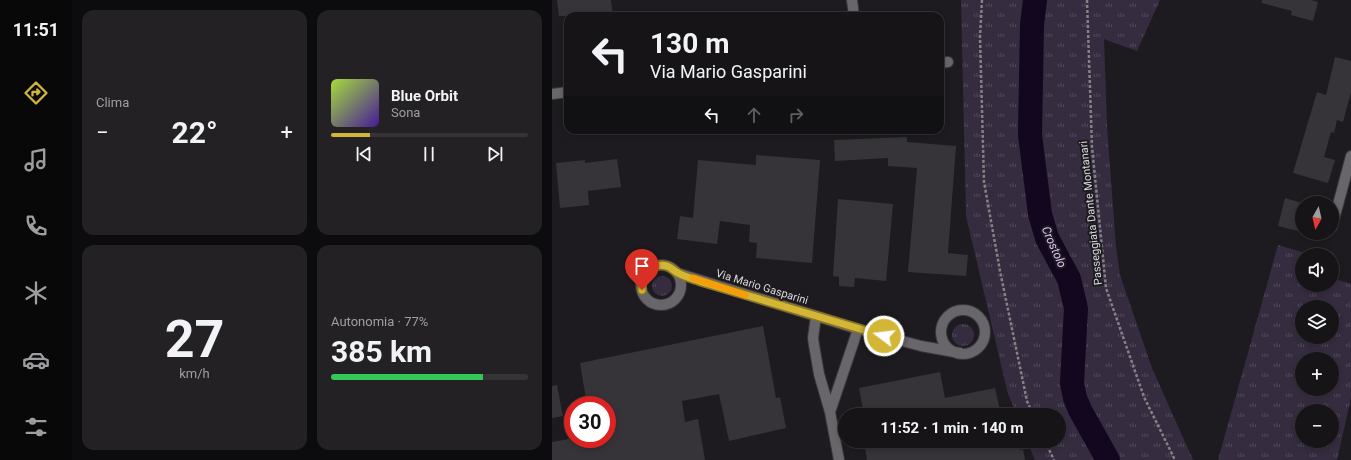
<!DOCTYPE html>
<html lang="it">
<head>
<meta charset="utf-8">
<style>
  body { margin:0; font-family:Roboto,sans-serif; background:#232124; color:#f1f3f6; height:100vh; display:flex; flex-direction:column; font-size:15px; white-space:nowrap }
  * { box-sizing:border-box; margin:0 }
  p { font-size:13px; color:#9e9ea1 }
  .icon { flex:none; width:22px; height:22px; fill:none; stroke:currentColor; stroke-width:2; stroke-linecap:round; stroke-linejoin:round }
  .map { position:relative; flex:1; overflow:hidden }
  .panel { display:flex; flex-direction:column; gap:10px; padding:10px; background:#0c0b0d; width:480px }
  .panel>* { flex:none }
  .banner { position:absolute; left:12px; top:12px; width:380px; height:122px; border-radius:12px; box-shadow:0 2px 6px #0003,0 0 0 1px #353336; background:#161417; color:#f1f3f6; overflow:hidden }
  .needle { width:26px; rotate:188deg }
  .fabs { position:absolute; left:743px; top:196px; display:grid; gap:8px }
  .fabs a { display:grid; place-items:center; width:44px; height:44px; border-radius:50%; background:#161417; box-shadow:0 2px 6px #0003,0 0 0 1px #353336; font-size:20px }
  .speed { position:absolute; left:12px; top:396px; display:flex; gap:8px; font-size:20px; font-weight:700; text-align:center }
  .speed>* { display:grid; place-content:center; width:52px; height:52px; border-radius:50%; background:#161417; box-shadow:0 2px 6px #0003,0 0 0 1px #353336; line-height:1 }
  .speed .limit { border:6px solid #d22; background:#fff; color:#111 }
  .pin { position:absolute; display:grid; place-items:center; width:34px; height:34px; color:#fff; margin:-41px -17px; border-radius:50% 50% 50% 0; rotate:-45deg; box-shadow:0 0 4px #0007 }
  .pin .icon { rotate:45deg }
  .me { position:absolute; width:44px; margin:-22px; rotate:285deg; stroke-linejoin:round; filter:drop-shadow(0 0 3px #0008) }
  .turn { display:flex; align-items:center; gap:14px; height:84px; padding:0 20px; font-size:18px }
  .turn .icon { width:52px; height:52px; stroke-width:2.5 }
  .turn b { display:block; font-size:28px; line-height:34px }
  .lanes { display:flex; align-items:center; height:38px; padding:0 20px; background:#0003; justify-content:center; gap:20px; direction:ltr }
  .lanes .off { opacity:.35 }
  .big { font-size:30px; font-weight:700; line-height:1.1 }
  .panel .tile { flex:1; display:flex; flex-direction:column; justify-content:center; gap:6px; min-width:0; padding:0 14px; border-radius:12px; background:#232124 }
  .panel .dial { align-items:center; gap:0 }
  .dial b { font-size:52px; line-height:1 }
  .song { display:flex; align-items:center; gap:12px }
  .cover { width:48px; height:48px; border-radius:6px; background:linear-gradient(135deg,hsl(80 70% 55%),hsl(260 70% 35%)) }
  .played { height:4px; border-radius:2px; background:linear-gradient(90deg,#d3b635 20%,#353336 20%) }
  .keys { display:flex; justify-content:space-around; direction:ltr }
  .heat { display:flex; justify-content:space-between; align-items:center; font-size:22px; direction:ltr }
  .charge { height:6px; border-radius:3px; background:linear-gradient(90deg,#34c759 77%,#353336 0) }
  .panel .tiles { flex:1; display:grid; gap:10px; grid-template-columns:repeat(2,1fr) }
  .trip { position:absolute; left:286px; top:408px; width:228px; height:40px; border-radius:20px; background:#161417; box-shadow:0 2px 6px #0003,0 0 0 1px #353336; font-weight:700; line-height:40px; text-align:center }
  main { display:flex; flex:1; min-height:0 }
  .menu { display:flex; flex-direction:column; width:72px; justify-content:space-around; align-items:center; background:#090809; color:#9e9ea1 }
  .menu .icon { width:28px; height:28px }
  .menu .current { color:#d3b635 }
  .menu b { font-size:18px; color:#f1f3f6 }
  .map>svg:first-child { display:block }
  .grass { fill:url(#grass-tufts); fill-rule:evenodd }
  .lines { fill:none; stroke-linecap:round; stroke-linejoin:round }
  .river { stroke:#13061f; stroke-width:24 }
  .building { fill:#363439 }
  .minor-casing { stroke:#3a393c; stroke-width:12 }
  .path { stroke:#848286; stroke-width:2.5; stroke-dasharray:3 2; stroke-linecap:butt }
  .minor { stroke:#68666a; stroke-width:10 }
  .route-casing { stroke:#897622; stroke-width:10 }
  .route { stroke:#d3b635; stroke-width:7 }
  .slow { stroke:#f59e0b; stroke-width:7 }
  .labels { text-anchor:middle; dominant-baseline:central; stroke-width:4; stroke-linejoin:round; paint-order:stroke }
  .street-label { font-size:11px; fill:#dad9dc; stroke:#1d1b1f }
  .water-label { font-size:12px; font-style:italic; fill:#dfc4fe; stroke:#1d1b1f }
</style>
</head>
<body>
<main>
<nav class="menu">
<b>11:51</b>
<svg class="icon current" aria-label="directions" viewBox="0 0 24 24"><path d="M12 3l9 9-9 9-9-9zM9 14v-3h6M13 9l2 2-2 2"/></svg>
<svg class="icon" aria-label="music" viewBox="0 0 24 24"><path d="M9 18V5l10-2v13"/><circle cx="6" cy="18" r="3"/><circle cx="16" cy="16" r="3"/></svg>
<svg class="icon" aria-label="phone" viewBox="0 0 24 24"><path d="M5 4h4l2 5-3 2q2 4 5 5l2-3 5 2v4C11 20 4 13 5 4z"/></svg>
<svg class="icon" aria-label="climate" viewBox="0 0 24 24"><path d="M12 3v18M4 7l16 10M4 17L20 7"/></svg>
<svg class="icon" aria-label="car" viewBox="0 0 24 24"><path d="M5 17H2v-5l4-1 3-4h7l3 4 3 1v5h-3M9 17h6M6 11h13"/><circle cx="7" cy="17" r="2"/><circle cx="17" cy="17" r="2"/></svg>
<svg class="icon" aria-label="filters" viewBox="0 0 24 24"><path d="M4 7h16M4 17h16"/><circle cx="9" cy="7" r="2"/><circle cx="15" cy="17" r="2"/></svg>
</nav>
<section class="panel">
<div class="tiles">
<div class="tile"><p>Clima</p>
<div class="heat"><a>−</a><b class="big">22°</b><a>+</a></div>
</div>
<div class="tile">
<div class="song"><i class="cover"></i><div><b>Blue Orbit</b><p>Sona</p></div></div>
<div class="played"></div>
<div class="keys"><svg class="icon" aria-label="previous" viewBox="0 0 24 24"><path d="M18 5L8 12l10 7zM5 5v14"/></svg><svg class="icon" aria-label="pause" viewBox="0 0 24 24"><path d="M8 5v14M16 5v14"/></svg><svg class="icon" aria-label="next" viewBox="0 0 24 24"><path d="M6 5l10 7-10 7zM19 5v14"/></svg></div>
</div>
<div class="tile dial"><b>27</b><p>km/h</p></div>
<div class="tile"><p>Autonomia · 77%</p><b class="big">385 km</b><div class="charge"></div></div>
</div>
</section>
<div class="map">
<svg width="799" height="460" viewBox="0 0 799 460">
  <defs>
    <pattern id="grass-tufts" width="24" height="20" patternUnits="userSpaceOnUse"><rect width="24" height="20" fill="#352c3f"/><path d="M3 7l-1-3M5 7V3M7 7l1-3M15 17l-1-3M17 17v-4M19 17l1-3" fill="none" stroke="#524a5a"/></pattern>
  </defs>
  <rect width="100%" height="100%" fill="#1d1b1f"/>
  <!-- grass -->
  <path class="grass" d="M409,0h199l-23,51 -33,-12 3,88 9,120 4,28 32,93 41,92h-158l-8,-19h32v-26h-42l-9,-21 -42,-178z
    M726,245l34,10h-10v30h30v-7l19,6v114l-14,62h-119zM750,307h30v30h-30zM750,359h30v30h-30zM750,411h30v30h-30z
    M766,248l16,5 -2,8v-6h-16z
    M100 286a10 10 0 1 1 20 0a10 10 0 1 1-20 0Z
    M400 335a11 11 0 1 1 22 0a11 11 0 1 1-22 0Z"/>
  <g class="lines">
    <!-- river -->
    <path class="river" d="M483,0l-3,25 -2,110 10,79 7,24 22,41 7,29 -4,75 3,15 5,12 28,50"/>
  </g>
  <!-- building -->
  <path class="building" d="M5,0h54l2,16h-54z
    M710,0h49l7,2 -5,19 -22,-6 1,-4 -30,-8z
    M783,57l16,4v31l-8,30 -6,-2 -3,13 -3,-1 -7,25 11,3 -7,23 -35,-10 24,-81 9,3z
    M355,137v5l49,4 -8,107 20,2 -2,21 -58,-4 9,-104 -29,-2v-8l-53,3 -1,-21z
    M204,155l64,5 -8,103 -56,-5 1,-15 -8,-1 1,-17 -30,-4 -3,23 -40,-5 3,-23 13,2 5,-58 58,5z
    M65,159l4,28 -33,4 1,14 -29,3 -4,-45 29,-3v3z
    M733,198l17,5v29l-24,-6z
    M286,199l55,5 -7,77 -31,-3 -1,9 -15,-1v-9l-6,-1z
    M211,326l13,72 4,-1 6,31 -57,13 -10,-47 -37,7 3,21 13,-3 7,41h-153v-18l17,-3h38v-34h-20l-7,-42z
    M388,372l5,26 50,-10 6,27h-137l-5,-27z
    M5,385l6,31 -11,2v-32z
    M312,441h154l2,9 3,-1 2,11h-158z"/>
  <g class="lines">
    <!-- minor casing -->
    <g class="minor-casing">
      <path id="minor" d="M300,0l2,16
        M388,63l8,-1
        M0,94l16,-2
        M780,227l19,-71
        M89 285a20 20 0 1 1 40 0a20 20 0 1 1-40 0Z
        M125,273l181,56 63,17 39,7
        M389 332a22 22 0 1 1 44 0a22 22 0 1 1-44 0Z
        M264,316l-3,22 1,7 5,29 11,38 9,48
        M278,412l28,-83"/>
    </g>
    <!-- path -->
    <path class="path" d="M430,0l-2,37 4,145 16,89 27,130 6,14
      M535,0l5,147 14,141 38,109 31,63
      M493,441l9,19"/>
    <!-- minor -->
    <use href="#minor" class="minor"/>
  </g>
  <g class="lines">
    <!-- route casing -->
    <g class="route-casing">
      <path id="route" d="M90,290c-1,-14 9,-28 25,-24 5,2 7,5 11,7 7,4 16,6 24,9l182,54"/>
    </g>
    <!-- route -->
    <use href="#route" class="route"/>
    <!-- slow -->
    <path class="slow" d="M141,278l52,17"/>
  </g>
  <g class="labels">
    <!-- street labels -->
    <g class="street-label">
      <text transform="translate(539 213) rotate(-96)">Passeggiata Dante Montanari</text>
      <text transform="translate(210 287) rotate(17)">Via Mario Gasparini</text>
    </g>
    <!-- water labels -->
    <g class="water-label">
      <text transform="translate(502 247) rotate(66)">Crostolo</text>
    </g>
  </g>
</svg>
<div class="fabs">
<a><svg class="needle" viewBox="-14 -14 28 28"><path d="M0-13l5 13h-10z" fill="#e53935"/><path d="M0 13l5-13h-10z" fill="#9e9ea1"/></svg></a>
<a><svg class="icon" aria-label="sound" viewBox="0 0 24 24"><path d="M4 9h4l5-4v14l-5-4H4zM17 9q2 3 0 6"/></svg></a>
<a><svg class="icon" aria-label="layers" viewBox="0 0 24 24"><path d="M12 4l9 5-9 5-9-5zM3 14l9 5 9-5"/></svg></a>
<a>+</a>
<a>−</a>
</div>
<div class="speed"><div class="limit">30</div></div>
<div class="pin" style="left:90px;top:290px;background:#d93025"><svg class="icon" aria-label="arrive" viewBox="0 0 24 24"><path d="M6 21V4h12l-3 4 3 4H6"/></svg></div>
<svg class="me" style="left:332px;top:336px" viewBox="-20 -20 40 40"><circle r="17" fill="#d3b635" stroke="#fff" stroke-width="3"/><path d="M0-11L8 9 0 5-8 9z" fill="#fff"/></svg>
<div class="trip">11:52 · 1 min · 140 m</div>
<div class="banner">
<div class="turn"><svg class="icon" aria-label="left" viewBox="0 0 24 24"><path d="M17 20v-9H6M10 6l-5 5 5 5"/></svg><div><b>130 m</b>Via Mario Gasparini</div></div>
<div class="lanes"><svg class="icon" aria-label="left" viewBox="0 0 24 24"><path d="M17 20v-9H6M10 6l-5 5 5 5"/></svg><svg class="icon off" aria-label="ahead" viewBox="0 0 24 24"><path d="M12 20V5M6 11l6-6 6 6"/></svg><svg class="icon off" aria-label="right" viewBox="0 0 24 24"><path d="M7 20v-9h11M14 6l5 5-5 5"/></svg></div>
</div>
</div>
</main>
</body>
</html>
